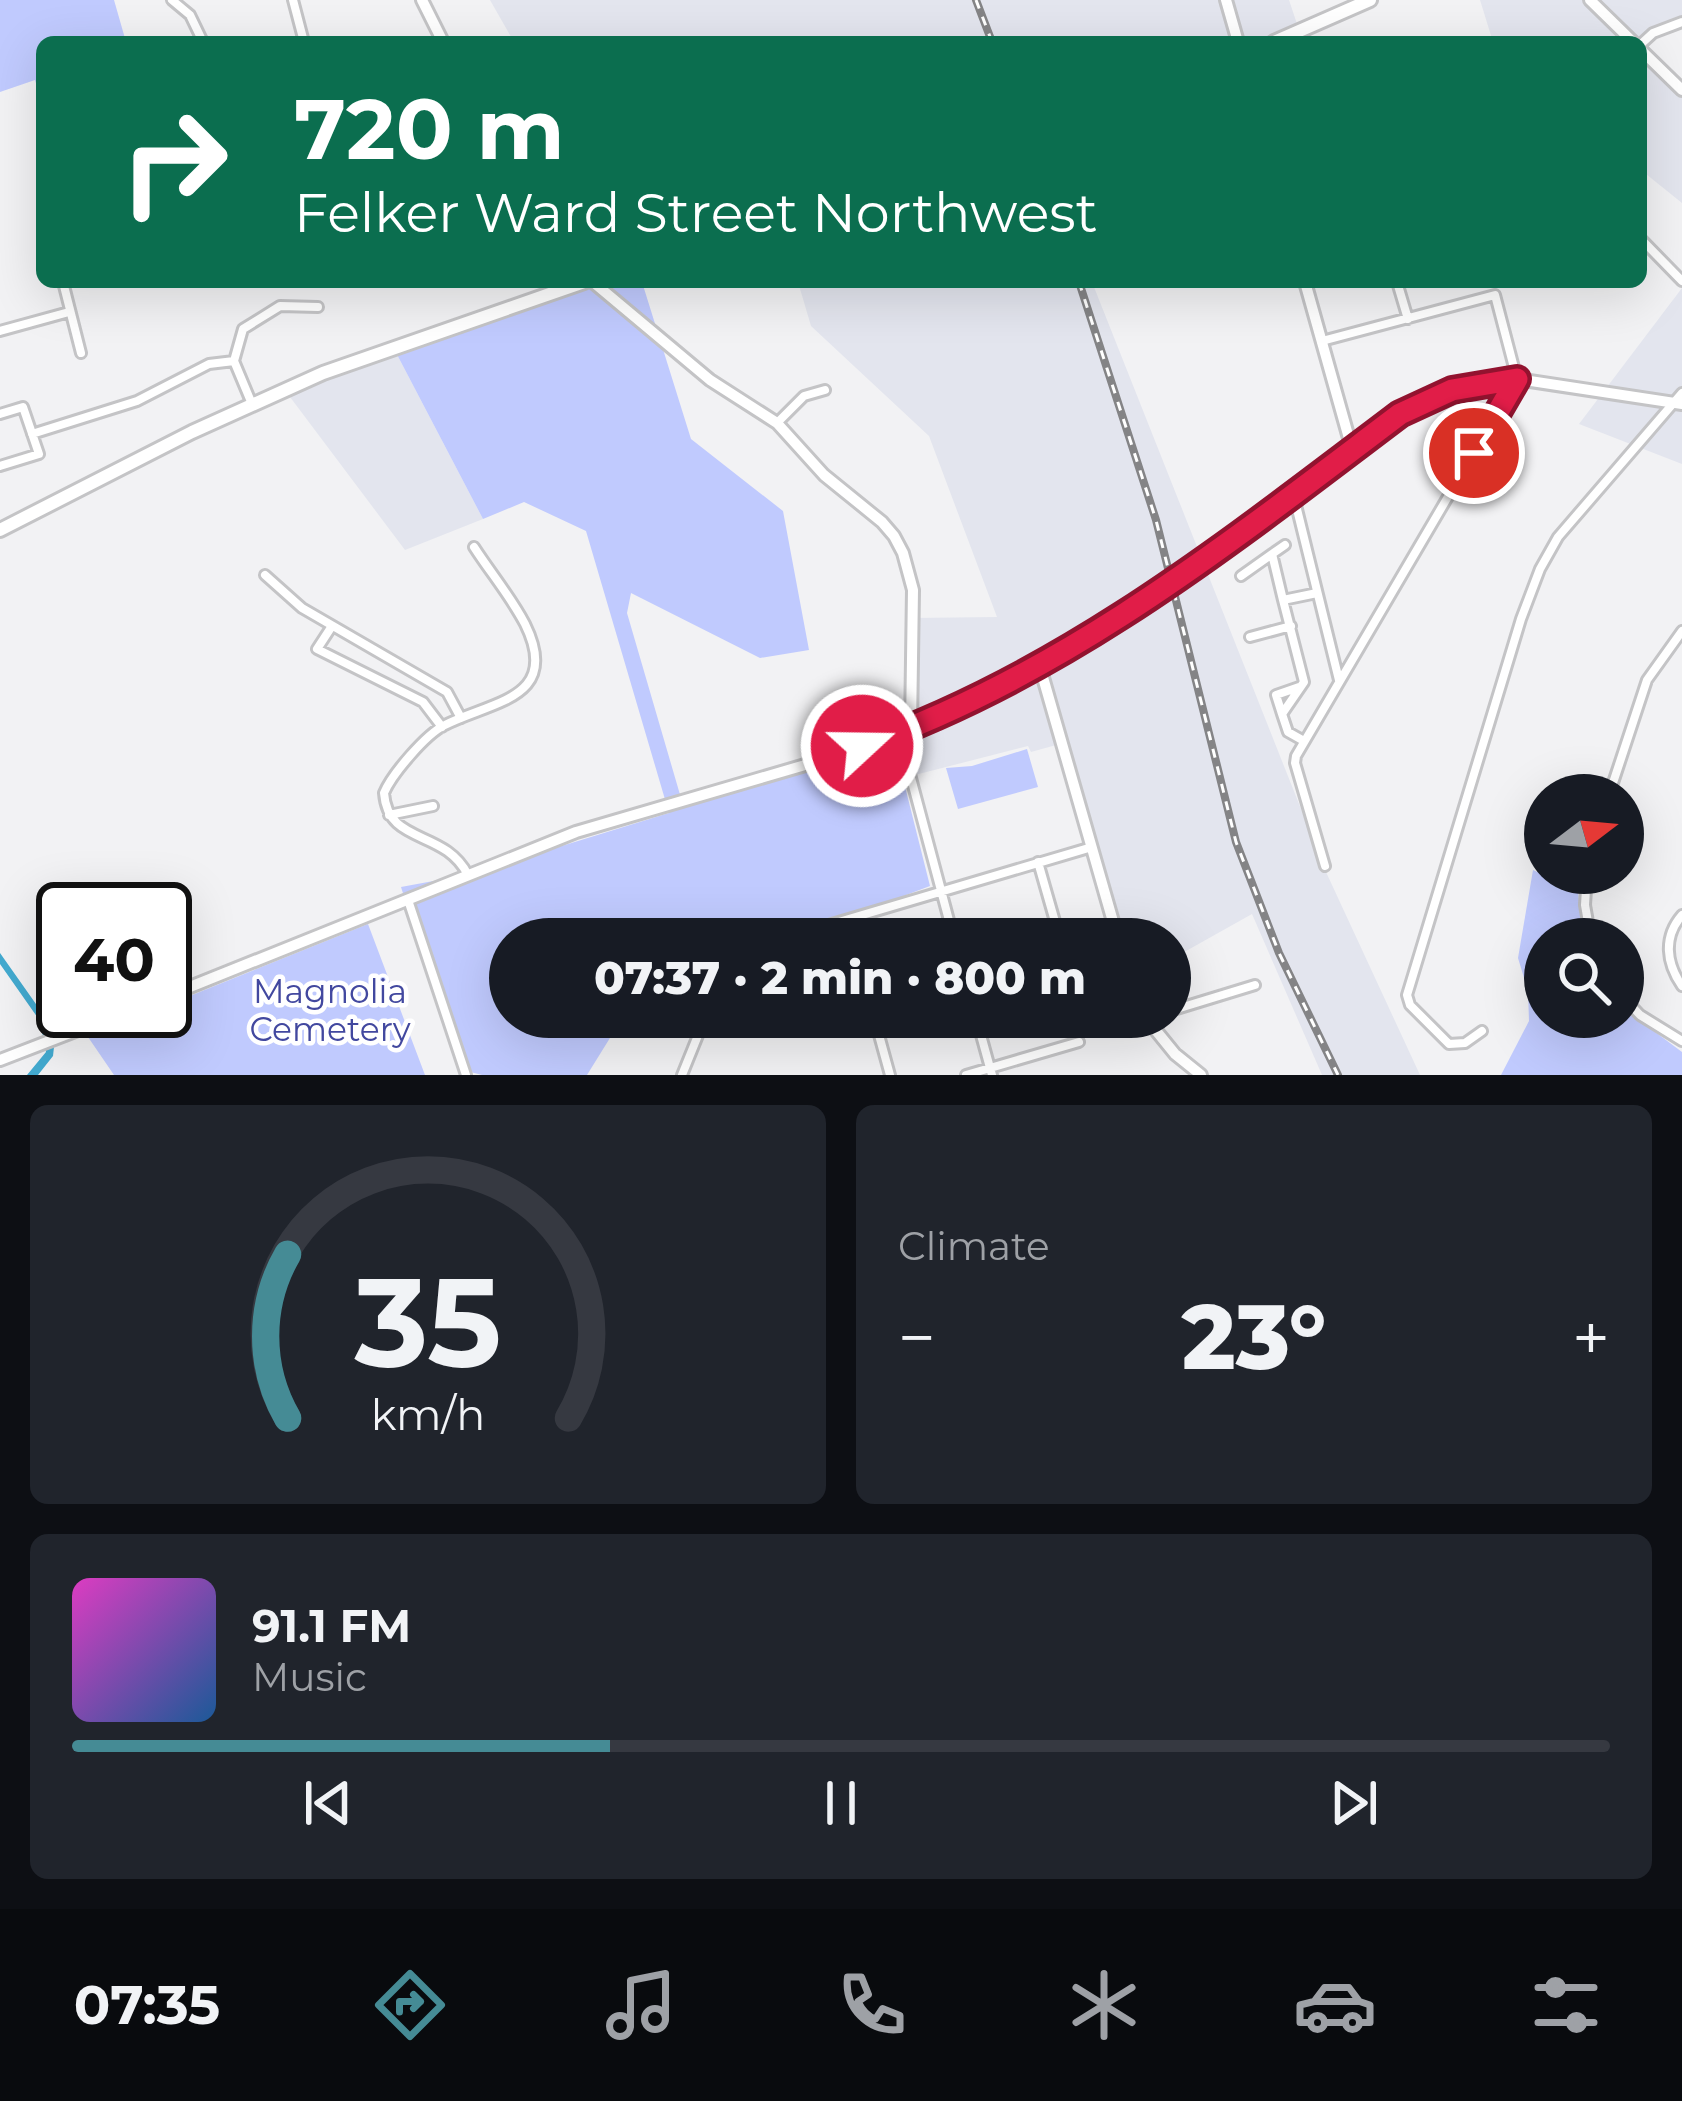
<!DOCTYPE html>
<html lang="en">
<head>
<meta charset="utf-8">
<style>
  body { margin:0; font-family:Montserrat,sans-serif; background:#20242c; color:#f1f3f6; height:100vh; display:flex; flex-direction:column; font-size:45px; white-space:nowrap }
  * { box-sizing:border-box; margin:0 }
  p { font-size:39px; color:#9ea1a6 }
  .icon { flex:none; width:66px; height:66px; fill:none; stroke:currentColor; stroke-width:2; stroke-linecap:round; stroke-linejoin:round }
  .map { position:relative; height:1075px; overflow:hidden }
  .panel { display:flex; flex-direction:column; gap:30px; padding:30px; background:#0d0f14; flex:1 }
  .panel>* { flex:none }
  .guide { position:absolute; left:36px; top:36px; width:1611px; height:252px; border-radius:18px; box-shadow:0 12px 48px #0002; background:#0b6e4f; color:#fff; overflow:hidden }
  .needle { width:78px; rotate:74deg }
  .tools { position:absolute; left:1524px; top:774px; display:grid; gap:24px }
  .tools a { display:grid; place-items:center; width:120px; height:120px; border-radius:50%; background:#171b24; box-shadow:0 12px 48px #0002; font-size:60px }
  .speed { position:absolute; left:36px; top:882px; display:flex; gap:24px; font-size:60px; font-weight:700; text-align:center }
  .speed>* { display:grid; place-content:center; width:156px; height:156px; border-radius:50%; background:#171b24; box-shadow:0 12px 48px #0002; line-height:1 }
  .speed .limit { border:6px solid #111; border-radius:18px; background:#fff; color:#111 }
  .pin { position:absolute; display:grid; place-items:center; width:102px; height:102px; color:#fff; margin:-51px; border:6px solid #fff; border-radius:50%; box-shadow:0 3px 12px #0007 }
  .me { position:absolute; width:132px; margin:-66px; rotate:69deg; stroke-linejoin:round; filter:drop-shadow(0 0 9px #0008) }
  .turn { display:flex; align-items:center; gap:42px; height:252px; padding:0 60px; font-size:54px }
  .turn .icon { width:156px; height:156px; stroke-width:2.5 }
  .turn b { display:block; font-size:84px; line-height:102px }
  .big { font-size:90px; font-weight:800; line-height:1.1 }
  .panel .card { flex:1; display:flex; flex-direction:column; justify-content:center; gap:18px; min-width:0; padding:0 42px; border-radius:18px; background:#20242c }
  .panel .dial { align-items:center; gap:0 }
  .dial svg { height:312px; overflow:visible; fill:none; stroke:#363941; stroke-width:7; stroke-linecap:round; text-anchor:middle }
  .dial text { fill:#f1f3f6; stroke:none }
  .song { display:flex; align-items:center; gap:36px }
  .cover { width:144px; height:144px; border-radius:18px; background:linear-gradient(135deg,hsl(310 70% 55%),hsl(210 70% 35%)) }
  .played { height:12px; border-radius:6px; background:linear-gradient(90deg,#458b95 35%,#363941 35%) }
  .keys { display:flex; justify-content:space-around; direction:ltr }
  .heat { display:flex; justify-content:space-between; align-items:center; font-size:66px; direction:ltr }
  .panel .tiles { flex:1; display:grid; gap:30px; grid-template-columns:1fr 1fr }
  .card:last-child { grid-column:span 2 }
  .trip { position:absolute; left:489px; top:918px; width:702px; height:120px; border-radius:60px; background:#171b24; box-shadow:0 12px 48px #0002; font-weight:800; line-height:120px; text-align:center }
  .tab-bar { display:flex; height:192px; justify-content:space-around; align-items:center; background:#090b0e; color:#9ea1a6 }
  .tab-bar .icon { width:84px; height:84px }
  .tab-bar .selected { color:#458b95 }
  .tab-bar b { font-size:54px; color:#f1f3f6 }
  .map>svg:first-child { display:block }
  .built { fill:#e3e5ee }
  .green { fill:#c0cafe }
  .water { fill:#43aad0 }
  .lines { fill:none; stroke-linecap:round; stroke-linejoin:round }
  .minor-casing { stroke:#c4c4c6; stroke-width:14 }
  .tertiary-casing { stroke:#c4c4c6; stroke-width:16 }
  .secondary-casing { stroke:#c4c4c6; stroke-width:18 }
  .minor { stroke:#fff; stroke-width:8 }
  .tertiary { stroke:#fff; stroke-width:10 }
  .secondary { stroke:#fff; stroke-width:12 }
  .rail-casing { stroke:#848486; stroke-width:8 }
  .rail { stroke:#fff; stroke-width:3; stroke-dasharray:9; stroke-linecap:butt }
  .tertiary-bridge-casing { stroke:#c4c4c6; stroke-width:16; stroke-linecap:butt }
  .tertiary-bridge { stroke:#fff; stroke-width:10 }
  .route-casing { stroke:#92132f; stroke-width:30 }
  .route { stroke:#e11d48; stroke-width:21 }
  .labels { text-anchor:middle; dominant-baseline:central; stroke-width:9; stroke-linejoin:round; paint-order:stroke }
  .park-label { font-size:33px; fill:#42489f; stroke:#fff }
</style>
</head>
<body>
<div class="map">
<svg width="1682" height="1075" viewBox="0 0 1682 1075">
  <rect width="100%" height="100%" fill="#f2f2f4"/>
  <!-- built -->
  <path class="built" d="M490,0h799l11,33 -18,9h-768z
    M1480,0h202v17l-33,11 -9,14h-147z
    M1641,43l41,41v119l-41,-33z
    M798,282h294l234,590 94,203h-98l-70,-161 -82,46v-21h-49l-54,-197 -36,10 -3,-6 -125,32 -12,-47 15,-5 6,-108 85,-1 -68,-181 -118,-110z
    M1682,288v176l-103,-40z
    M392,345l91,174 -78,31 -124,-165z"/>
  <!-- green -->
  <path class="green" d="M0,0h114l12,42h-84v61l-7,-23 -35,12z
    M582,282h60l49,157 92,72 26,139 -49,8 -129,-65 -4,20 54,185 53,-13 157,-54 39,155 -141,53h-279v78h113l-36,58h-105l-23,-6 -58,-182 70,-13 198,-61 -83,-282 -62,-29 -41,17 -91,-174z
    M1027,749l11,38 -80,22 -12,-41 26,-2z
    M1533,870l45,21 5,48h-38v78h78v-9l59,44v23h-181l28,-54 -1,-30 -10,-33z
    M368,924l57,151h-311l-26,-38 65,-26h12v-5z"/>
  <!-- water -->
  <path class="water" d="M0,953l43,61 11,33 -1,9 -15,19h-11l19,-23 -6,-31 -40,-57z"/>
  <g class="lines">
    <!-- minor casing -->
    <g class="minor-casing">
      <path id="minor" d="M172,0l18,15 13,27
        M293,0l11,42
        M1641,44l12,-11 29,-11
        M1641,239l41,42
        M63,282l18,71
        M1397,282l11,37
        M0,331l69,-19
        M1322,341l173,-46 22,84 -221,377 -1,7 30,103
        M252,404l-18,-43 9,-32 37,-23 38,1
        M0,414l23,-7 16,47 -39,12
        M777,423l27,-27 21,-6
        M32,434l105,-33 72,-37 25,-3
        M1293,493l46,187
        M1285,545l-13,9 11,46 34,-7
        M265,575l37,33 145,84 14,26
        M1241,576l31,-22
        M1283,600l21,82 -22,32 6,18 16,9
        M332,626l-15,23 106,53 19,25
        M1250,637l41,-11
        M1282,714l-6,-19 23,-8
        M899,733l55,206
        M1609,795l38,-115 35,-49
        M389,815l44,-9
        M1038,862l22,77
        M1587,873l-2,32 6,34
        M468,875c-24,-47 -80,-29 -84,-82 8,-19 42,-59 61,-68 47,-24 117,-26 80,-101 -14,-27 -35,-52 -51,-77
        M408,900l58,175
        M1682,915c-19,22 -16,48 0,71
        M846,920l6,19
        M788,937l304,-90
        M1623,997l17,18 42,26
        M1170,1011l85,-26
        M874,1017l16,58
        M976,1017l16,58
        M980,1031l49,-14
        M1482,1031l-17,12 -16,1 -39,-39 -3,-10 114,-376 19,-50 18,-32 124,-144
        M682,1075l19,-47 14,-11
        M966,1075l113,-33"/>
    </g>
    <!-- tertiary casing -->
    <g class="tertiary-casing">
      <path id="tertiary" d="M422,0l21,42
        M1226,0l12,42
        M1590,0l43,42
        M1641,50l41,40
        M593,282l117,98 67,43 47,52 58,47 12,14 9,17 10,37 -2,138
        M1305,282l47,167
        M1214,551l186,-137 52,-24 65,-11 165,25
        M1040,667l78,272
        M165,997l411,-165 236,-69 87,-30 141,-66 111,-70
        M1145,1017l30,37 26,21
        M0,1060l127,-49"/>
    </g>
    <!-- secondary casing -->
    <g class="secondary-casing">
      <path id="secondary" d="M1274,42l96,-42
        M0,530l192,-98 131,-59 261,-91"/>
    </g>
    <!-- minor -->
    <use href="#minor" class="minor"/>
    <!-- tertiary -->
    <use href="#tertiary" class="tertiary"/>
    <!-- secondary -->
    <use href="#secondary" class="secondary"/>
    <!-- rail casing -->
    <g class="rail-casing">
      <path id="rail" d="M976,0l16,42
        M1079,282l77,238 80,322 43,111 59,122"/>
    </g>
    <!-- rail -->
    <use href="#rail" class="rail"/>
    <!-- tertiary-bridge casing -->
    <g class="tertiary-bridge-casing">
      <path id="tertiary-bridge" d="M1151,597l63,-46"/>
    </g>
    <!-- tertiary-bridge -->
    <use href="#tertiary-bridge" class="tertiary-bridge"/>
  </g>
  <g class="lines">
    <!-- route casing -->
    <g class="route-casing">
      <path id="route" d="M862,746c204,-72 367,-203 538,-332l52,-24 65,-11 -43,74"/>
    </g>
    <!-- route -->
    <use href="#route" class="route"/>
  </g>
  <g class="labels">
    <!-- park labels -->
    <g class="park-label">
      <text x="330" y="991">Magnolia<tspan x="330" dy="38">Cemetery</tspan></text>
    </g>
  </g>
</svg>
<div class="tools">
<a><svg class="needle" viewBox="-14 -14 28 28"><path d="M0-13l5 13h-10z" fill="#e53935"/><path d="M0 13l5-13h-10z" fill="#9ea1a6"/></svg></a>
<a><svg class="icon" aria-label="search" viewBox="0 0 24 24"><circle cx="10" cy="10" r="6"/><path d="M15 15l6 6"/></svg></a>
</div>
<div class="speed"><div class="limit">40</div></div>
<div class="pin" style="left:1474px;top:453px;background:#d93025"><svg class="icon" aria-label="arrive" viewBox="0 0 24 24"><path d="M6 21V4h12l-3 4 3 4H6"/></svg></div>
<svg class="me" style="left:862px;top:746px" viewBox="-20 -20 40 40"><circle r="17" fill="#e11d48" stroke="#fff" stroke-width="3"/><path d="M0-11L8 9 0 5-8 9z" fill="#fff"/></svg>
<div class="trip">07:37 · 2 min · 800 m</div>
<div class="guide">
<div class="turn"><svg class="icon" aria-label="right" viewBox="0 0 24 24"><path d="M7 20v-9h11M14 6l5 5-5 5"/></svg><div><b>720 m</b>Felker Ward Street Northwest</div></div>
</div>
</div>
<section class="panel">
<div class="tiles">
<div class="card dial"><svg viewBox="0 0 100 80">
<path d="M14 69A42 42 0 1 1 86 69"/>
<path d="M14 69A42 42 0 0 1 14 27" stroke="#458b95"/>
<text x="50" y="56" font-size="32" font-weight="700">35</text>
<text x="50" y="72" font-size="11">km/h</text>
</svg></div>
<div class="card"><p>Climate</p>
<div class="heat"><a>−</a><b class="big">23°</b><a>+</a></div>
</div>
<div class="card">
<div class="song"><i class="cover"></i><div><b>91.1 FM</b><p>Music</p></div></div>
<div class="played"></div>
<div class="keys"><svg class="icon" aria-label="previous" viewBox="0 0 24 24"><path d="M18 5L8 12l10 7zM5 5v14"/></svg><svg class="icon" aria-label="pause" viewBox="0 0 24 24"><path d="M8 5v14M16 5v14"/></svg><svg class="icon" aria-label="next" viewBox="0 0 24 24"><path d="M6 5l10 7-10 7zM19 5v14"/></svg></div>
</div>
</div>
</section>
<nav class="tab-bar">
<b>07:35</b>
<svg class="icon selected" aria-label="directions" viewBox="0 0 24 24"><path d="M12 3l9 9-9 9-9-9zM9 14v-3h6M13 9l2 2-2 2"/></svg>
<svg class="icon" aria-label="music" viewBox="0 0 24 24"><path d="M9 18V5l10-2v13"/><circle cx="6" cy="18" r="3"/><circle cx="16" cy="16" r="3"/></svg>
<svg class="icon" aria-label="phone" viewBox="0 0 24 24"><path d="M5 4h4l2 5-3 2q2 4 5 5l2-3 5 2v4C11 20 4 13 5 4z"/></svg>
<svg class="icon" aria-label="climate" viewBox="0 0 24 24"><path d="M12 3v18M4 7l16 10M4 17L20 7"/></svg>
<svg class="icon" aria-label="car" viewBox="0 0 24 24"><path d="M5 17H2v-5l4-1 3-4h7l3 4 3 1v5h-3M9 17h6M6 11h13"/><circle cx="7" cy="17" r="2"/><circle cx="17" cy="17" r="2"/></svg>
<svg class="icon" aria-label="filters" viewBox="0 0 24 24"><path d="M4 7h16M4 17h16"/><circle cx="9" cy="7" r="2"/><circle cx="15" cy="17" r="2"/></svg>
</nav>
</body>
</html>
